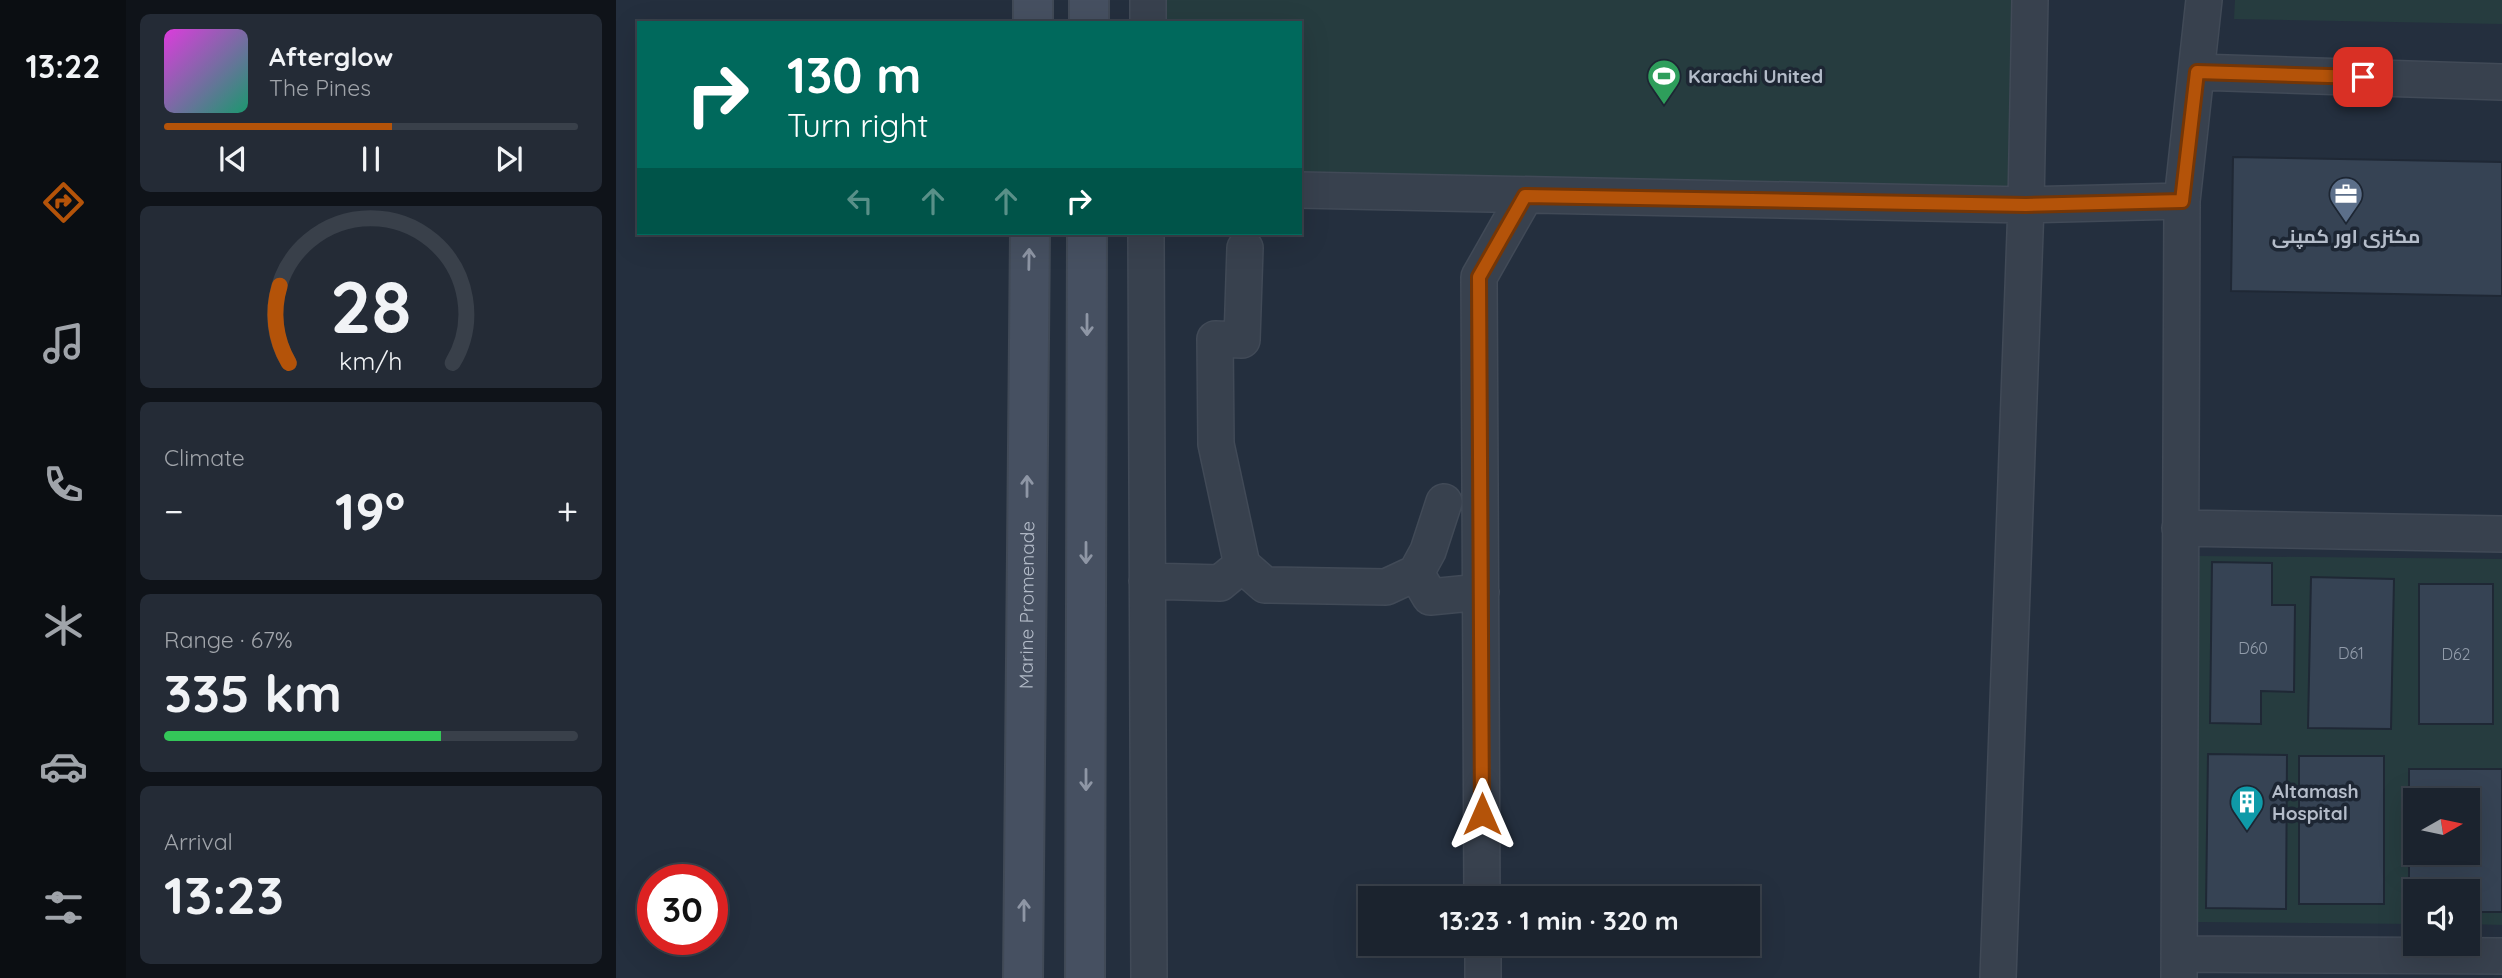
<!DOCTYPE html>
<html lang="en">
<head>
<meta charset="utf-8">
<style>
  body { margin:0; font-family:Quicksand,Cairo,sans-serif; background:#242b36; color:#f1f3f6; height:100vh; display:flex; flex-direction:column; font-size:26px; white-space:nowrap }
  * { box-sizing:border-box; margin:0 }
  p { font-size:23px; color:#a0a4aa }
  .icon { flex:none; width:38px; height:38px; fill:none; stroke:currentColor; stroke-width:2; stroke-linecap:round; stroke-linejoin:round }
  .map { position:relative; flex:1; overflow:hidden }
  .side { display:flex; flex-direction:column; gap:14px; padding:14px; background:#0f1319; width:490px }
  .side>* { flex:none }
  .top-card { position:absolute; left:21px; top:21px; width:665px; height:214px; border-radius:0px; box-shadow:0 7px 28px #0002,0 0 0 2px #39404a; background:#00695c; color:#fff; overflow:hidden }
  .needle { width:46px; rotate:81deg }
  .fabs { position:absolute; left:1787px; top:788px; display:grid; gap:14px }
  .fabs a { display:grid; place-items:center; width:77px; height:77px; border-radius:0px; background:#1b232e; box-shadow:0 7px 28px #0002,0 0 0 2px #39404a; font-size:35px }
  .speed { position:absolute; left:21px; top:864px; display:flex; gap:14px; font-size:35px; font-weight:700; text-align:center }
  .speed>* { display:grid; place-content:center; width:91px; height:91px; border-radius:50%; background:#1b232e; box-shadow:0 7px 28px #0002,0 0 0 2px #39404a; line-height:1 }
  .speed .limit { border:10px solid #d22; background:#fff; color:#111 }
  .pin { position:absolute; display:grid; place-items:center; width:60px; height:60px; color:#fff; margin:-30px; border-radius:14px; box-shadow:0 4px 10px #0006 }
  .me { position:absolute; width:77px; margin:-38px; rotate:0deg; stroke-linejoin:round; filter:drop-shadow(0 0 5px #0008) }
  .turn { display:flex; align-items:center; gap:24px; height:147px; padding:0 35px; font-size:32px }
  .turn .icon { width:91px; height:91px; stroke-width:2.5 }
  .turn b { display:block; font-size:49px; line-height:60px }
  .lanes { display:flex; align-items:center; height:66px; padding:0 35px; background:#0003; justify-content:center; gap:35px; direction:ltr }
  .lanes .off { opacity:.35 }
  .big { font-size:52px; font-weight:800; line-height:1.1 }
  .side .widget { flex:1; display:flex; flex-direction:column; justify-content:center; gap:10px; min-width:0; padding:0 24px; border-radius:10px; background:#242b36 }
  .side .dial { align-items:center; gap:0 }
  .dial svg { height:182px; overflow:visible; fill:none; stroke:#39404a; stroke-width:7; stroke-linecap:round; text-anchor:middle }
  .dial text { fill:#f1f3f6; stroke:none }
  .song { display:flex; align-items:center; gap:21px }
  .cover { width:84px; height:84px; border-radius:10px; background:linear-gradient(135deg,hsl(300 70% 55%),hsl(160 70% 35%)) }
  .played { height:7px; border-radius:4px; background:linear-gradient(90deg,#b45309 55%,#39404a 55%) }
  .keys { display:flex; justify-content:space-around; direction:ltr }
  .heat { display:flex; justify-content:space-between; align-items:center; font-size:38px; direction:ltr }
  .charge { height:10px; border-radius:5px; background:linear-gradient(90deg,#34c759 67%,#39404a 0) }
  .trip { position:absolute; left:742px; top:886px; width:402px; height:70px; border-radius:0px; background:#1b232e; box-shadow:0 7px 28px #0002,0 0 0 2px #39404a; font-weight:800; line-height:70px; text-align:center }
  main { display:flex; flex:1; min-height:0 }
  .menu { display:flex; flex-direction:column; width:126px; justify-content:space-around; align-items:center; background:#0b0e12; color:#a0a4aa }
  .menu .icon { width:49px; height:49px }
  .menu .on { color:#b45309 }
  .menu b { font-size:32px; color:#f1f3f6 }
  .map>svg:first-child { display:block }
  .green { fill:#263c3f; fill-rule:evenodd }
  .building { fill:#364354; stroke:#1f2835; stroke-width:2; fill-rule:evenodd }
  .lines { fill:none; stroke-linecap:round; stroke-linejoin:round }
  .minor-casing { stroke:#414a57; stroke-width:38 }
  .secondary-casing { stroke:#414a57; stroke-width:42 }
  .minor { stroke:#38414e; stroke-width:35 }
  .secondary { stroke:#465061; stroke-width:38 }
  .oneway { stroke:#8e96a5 }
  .route-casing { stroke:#753606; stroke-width:18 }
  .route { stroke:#b45309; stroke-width:12 }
  .labels { text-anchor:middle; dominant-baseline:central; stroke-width:7; stroke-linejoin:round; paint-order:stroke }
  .number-label { font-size:16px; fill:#929caa }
  .poi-label { font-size:19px; font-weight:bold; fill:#b4bcc9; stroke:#1d2633; text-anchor:start }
  .street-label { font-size:19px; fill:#b4bcc9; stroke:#1d2633 }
</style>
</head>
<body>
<main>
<nav class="menu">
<b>13:22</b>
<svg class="icon on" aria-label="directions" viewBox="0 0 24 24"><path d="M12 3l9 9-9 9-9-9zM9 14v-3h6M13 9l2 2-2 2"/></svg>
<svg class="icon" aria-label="music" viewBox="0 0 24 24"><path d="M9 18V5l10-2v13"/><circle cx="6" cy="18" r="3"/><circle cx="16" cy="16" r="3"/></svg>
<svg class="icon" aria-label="phone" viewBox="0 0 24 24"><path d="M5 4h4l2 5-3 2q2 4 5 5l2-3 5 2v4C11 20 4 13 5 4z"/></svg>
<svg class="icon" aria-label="climate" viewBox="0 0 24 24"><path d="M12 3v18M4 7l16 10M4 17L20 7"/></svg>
<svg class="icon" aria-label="car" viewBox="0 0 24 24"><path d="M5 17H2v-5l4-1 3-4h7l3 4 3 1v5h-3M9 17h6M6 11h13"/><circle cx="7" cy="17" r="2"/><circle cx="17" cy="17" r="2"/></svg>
<svg class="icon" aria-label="filters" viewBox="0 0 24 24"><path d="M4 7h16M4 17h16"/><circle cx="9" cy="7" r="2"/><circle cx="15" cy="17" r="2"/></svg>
</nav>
<section class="side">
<div class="widget">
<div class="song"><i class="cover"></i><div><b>Afterglow</b><p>The Pines</p></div></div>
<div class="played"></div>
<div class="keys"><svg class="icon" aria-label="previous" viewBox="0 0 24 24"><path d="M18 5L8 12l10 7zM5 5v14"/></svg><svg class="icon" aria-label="pause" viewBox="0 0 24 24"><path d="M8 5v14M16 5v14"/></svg><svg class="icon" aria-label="next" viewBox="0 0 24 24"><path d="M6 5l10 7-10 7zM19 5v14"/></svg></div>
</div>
<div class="widget dial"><svg viewBox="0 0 100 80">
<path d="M14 69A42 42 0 1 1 86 69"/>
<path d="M14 69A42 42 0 0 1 10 35" stroke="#b45309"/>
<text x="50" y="56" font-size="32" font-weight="700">28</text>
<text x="50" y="72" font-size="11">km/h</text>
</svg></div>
<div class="widget"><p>Climate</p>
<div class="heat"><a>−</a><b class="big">19°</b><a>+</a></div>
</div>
<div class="widget"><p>Range · 67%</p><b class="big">335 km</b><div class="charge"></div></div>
<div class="widget"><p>Arrival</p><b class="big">13:23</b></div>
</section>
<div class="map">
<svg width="1886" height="978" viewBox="0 0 1886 978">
  <rect width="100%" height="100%" fill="#242f3e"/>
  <!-- green -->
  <path class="green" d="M532,0h882l-4,205 -726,-16v-166h-152z
    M1619,0h267v24l-268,-5z
    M1583,556l303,3v366l-34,-1v-33h-53v33l-219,-2zM1799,800h53v52h-53z"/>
  <!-- building -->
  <path class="building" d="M1617,157l269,5v134l-271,-5z
    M1596,562l60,1v42h23l-1,87 -33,-1v33l-51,-1z
    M1695,577l83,2 -3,150 -83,-1z
    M1803,584h74v140h-74z
    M1592,754l79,1 -1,154 -80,-1z
    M1683,756h85v148h-85z
    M1793,769h93v143h-34v-21h-53v21h-6zM1799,800h53v52h-53z"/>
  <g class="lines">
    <!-- minor casing -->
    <g class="minor-casing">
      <path id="minor" d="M532,23v-23
        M1581,72l305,10
        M684,190l726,15 156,-4
        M530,233l3,745
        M629,248l-3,92 -27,-1 1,105 26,121 23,20 121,2 30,-14 14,24 51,-5
        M1564,528l322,6
        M800,573l12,-22 16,-49
        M531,581l73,2 22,-18
        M866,898l-3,-621 46,-81
        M867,943v35
        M1563,954l323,2
        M1382,978l28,-773 4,-205
        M1563,978l3,-777 22,-201"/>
    </g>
    <!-- secondary casing -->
    <g class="secondary-casing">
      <g id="secondary">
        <path d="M417,23v-23"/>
        <path d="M473,23v-23"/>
        <path id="s1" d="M407,978l7,-745"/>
        <path d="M469,978l2,-745"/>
      </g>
    </g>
    <!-- minor -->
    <use href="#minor" class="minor"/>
    <!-- secondary -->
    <use href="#secondary" class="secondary"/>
  </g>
  <!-- one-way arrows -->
  <defs><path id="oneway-shaft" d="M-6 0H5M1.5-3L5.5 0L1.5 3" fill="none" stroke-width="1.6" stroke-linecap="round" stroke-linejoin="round" transform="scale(1.75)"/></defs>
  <g class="oneway">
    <use href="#oneway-shaft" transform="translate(413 259) rotate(-89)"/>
    <use href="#oneway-shaft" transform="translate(471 325) rotate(90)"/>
    <use href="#oneway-shaft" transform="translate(411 486) rotate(-90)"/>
    <use href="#oneway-shaft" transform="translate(470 553) rotate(90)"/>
    <use href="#oneway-shaft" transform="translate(470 780) rotate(90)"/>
    <use href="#oneway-shaft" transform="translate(408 910) rotate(-90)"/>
  </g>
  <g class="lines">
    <!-- route casing -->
    <g class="route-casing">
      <path id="route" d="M866,814l-3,-537 46,-81 501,9 156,-4 15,-129 166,5"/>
    </g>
    <!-- route -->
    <use href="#route" class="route"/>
  </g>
  <!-- icons -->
  <defs>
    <g id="stadium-pin" transform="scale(1.75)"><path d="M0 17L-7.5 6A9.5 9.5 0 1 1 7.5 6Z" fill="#2e9e5b" stroke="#1d2633"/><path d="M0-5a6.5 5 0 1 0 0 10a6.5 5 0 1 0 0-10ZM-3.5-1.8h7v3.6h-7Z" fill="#fff"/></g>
    <g id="office-pin" transform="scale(1.75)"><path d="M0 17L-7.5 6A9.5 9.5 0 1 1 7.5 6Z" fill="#5c6f8a" stroke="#1d2633"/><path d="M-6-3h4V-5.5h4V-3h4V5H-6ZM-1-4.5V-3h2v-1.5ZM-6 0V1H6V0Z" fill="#fff"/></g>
    <g id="building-pin" transform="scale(1.75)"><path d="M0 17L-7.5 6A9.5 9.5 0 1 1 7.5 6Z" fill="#0f9aa8" stroke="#1d2633"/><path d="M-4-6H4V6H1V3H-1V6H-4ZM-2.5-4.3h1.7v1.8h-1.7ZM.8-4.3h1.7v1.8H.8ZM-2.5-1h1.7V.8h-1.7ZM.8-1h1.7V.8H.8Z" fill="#fff"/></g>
  </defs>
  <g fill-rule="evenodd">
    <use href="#stadium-pin" x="1048" y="76"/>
    <use href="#office-pin" x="1730" y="194"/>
    <use href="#building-pin" x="1631" y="802"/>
  </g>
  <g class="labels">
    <!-- number labels -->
    <g class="number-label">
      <text x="1637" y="648">D60</text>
      <text x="1735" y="653">D61</text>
      <text x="1840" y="654">D62</text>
    </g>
    <!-- poi labels -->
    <g class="poi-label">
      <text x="1072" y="76">Karachi United</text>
      <text x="1730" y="236" text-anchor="middle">مکنزی اور کمپنی</text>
      <text x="1656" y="791">Altamash<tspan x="1656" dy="22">Hospital</tspan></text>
    </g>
    <!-- street labels -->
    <g class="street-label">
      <text stroke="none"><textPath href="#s1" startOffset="373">Marine Promenade</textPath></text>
    </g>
  </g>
</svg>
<div class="fabs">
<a><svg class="needle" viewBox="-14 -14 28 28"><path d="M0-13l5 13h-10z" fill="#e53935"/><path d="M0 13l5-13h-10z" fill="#a0a4aa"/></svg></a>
<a><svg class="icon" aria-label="sound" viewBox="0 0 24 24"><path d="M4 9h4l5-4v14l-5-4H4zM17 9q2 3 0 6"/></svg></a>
</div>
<div class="speed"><div class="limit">30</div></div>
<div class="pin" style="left:1747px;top:77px;background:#d93025"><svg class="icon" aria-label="arrive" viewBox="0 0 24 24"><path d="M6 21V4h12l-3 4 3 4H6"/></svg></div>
<svg class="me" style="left:866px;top:814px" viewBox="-20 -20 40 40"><path d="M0-17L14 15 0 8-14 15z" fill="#b45309" stroke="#fff" stroke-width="4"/></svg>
<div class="trip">13:23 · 1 min · 320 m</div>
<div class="top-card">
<div class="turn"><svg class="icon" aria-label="right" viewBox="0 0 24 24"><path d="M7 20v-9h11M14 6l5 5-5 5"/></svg><div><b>130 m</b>Turn right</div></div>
<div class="lanes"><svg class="icon off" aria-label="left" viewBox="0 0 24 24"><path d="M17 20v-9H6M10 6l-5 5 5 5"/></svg><svg class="icon off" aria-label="ahead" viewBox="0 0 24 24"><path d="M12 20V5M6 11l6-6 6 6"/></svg><svg class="icon off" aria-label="ahead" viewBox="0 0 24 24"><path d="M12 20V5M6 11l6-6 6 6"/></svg><svg class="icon" aria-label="right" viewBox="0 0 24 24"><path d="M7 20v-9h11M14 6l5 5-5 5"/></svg></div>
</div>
</div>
</main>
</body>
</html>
